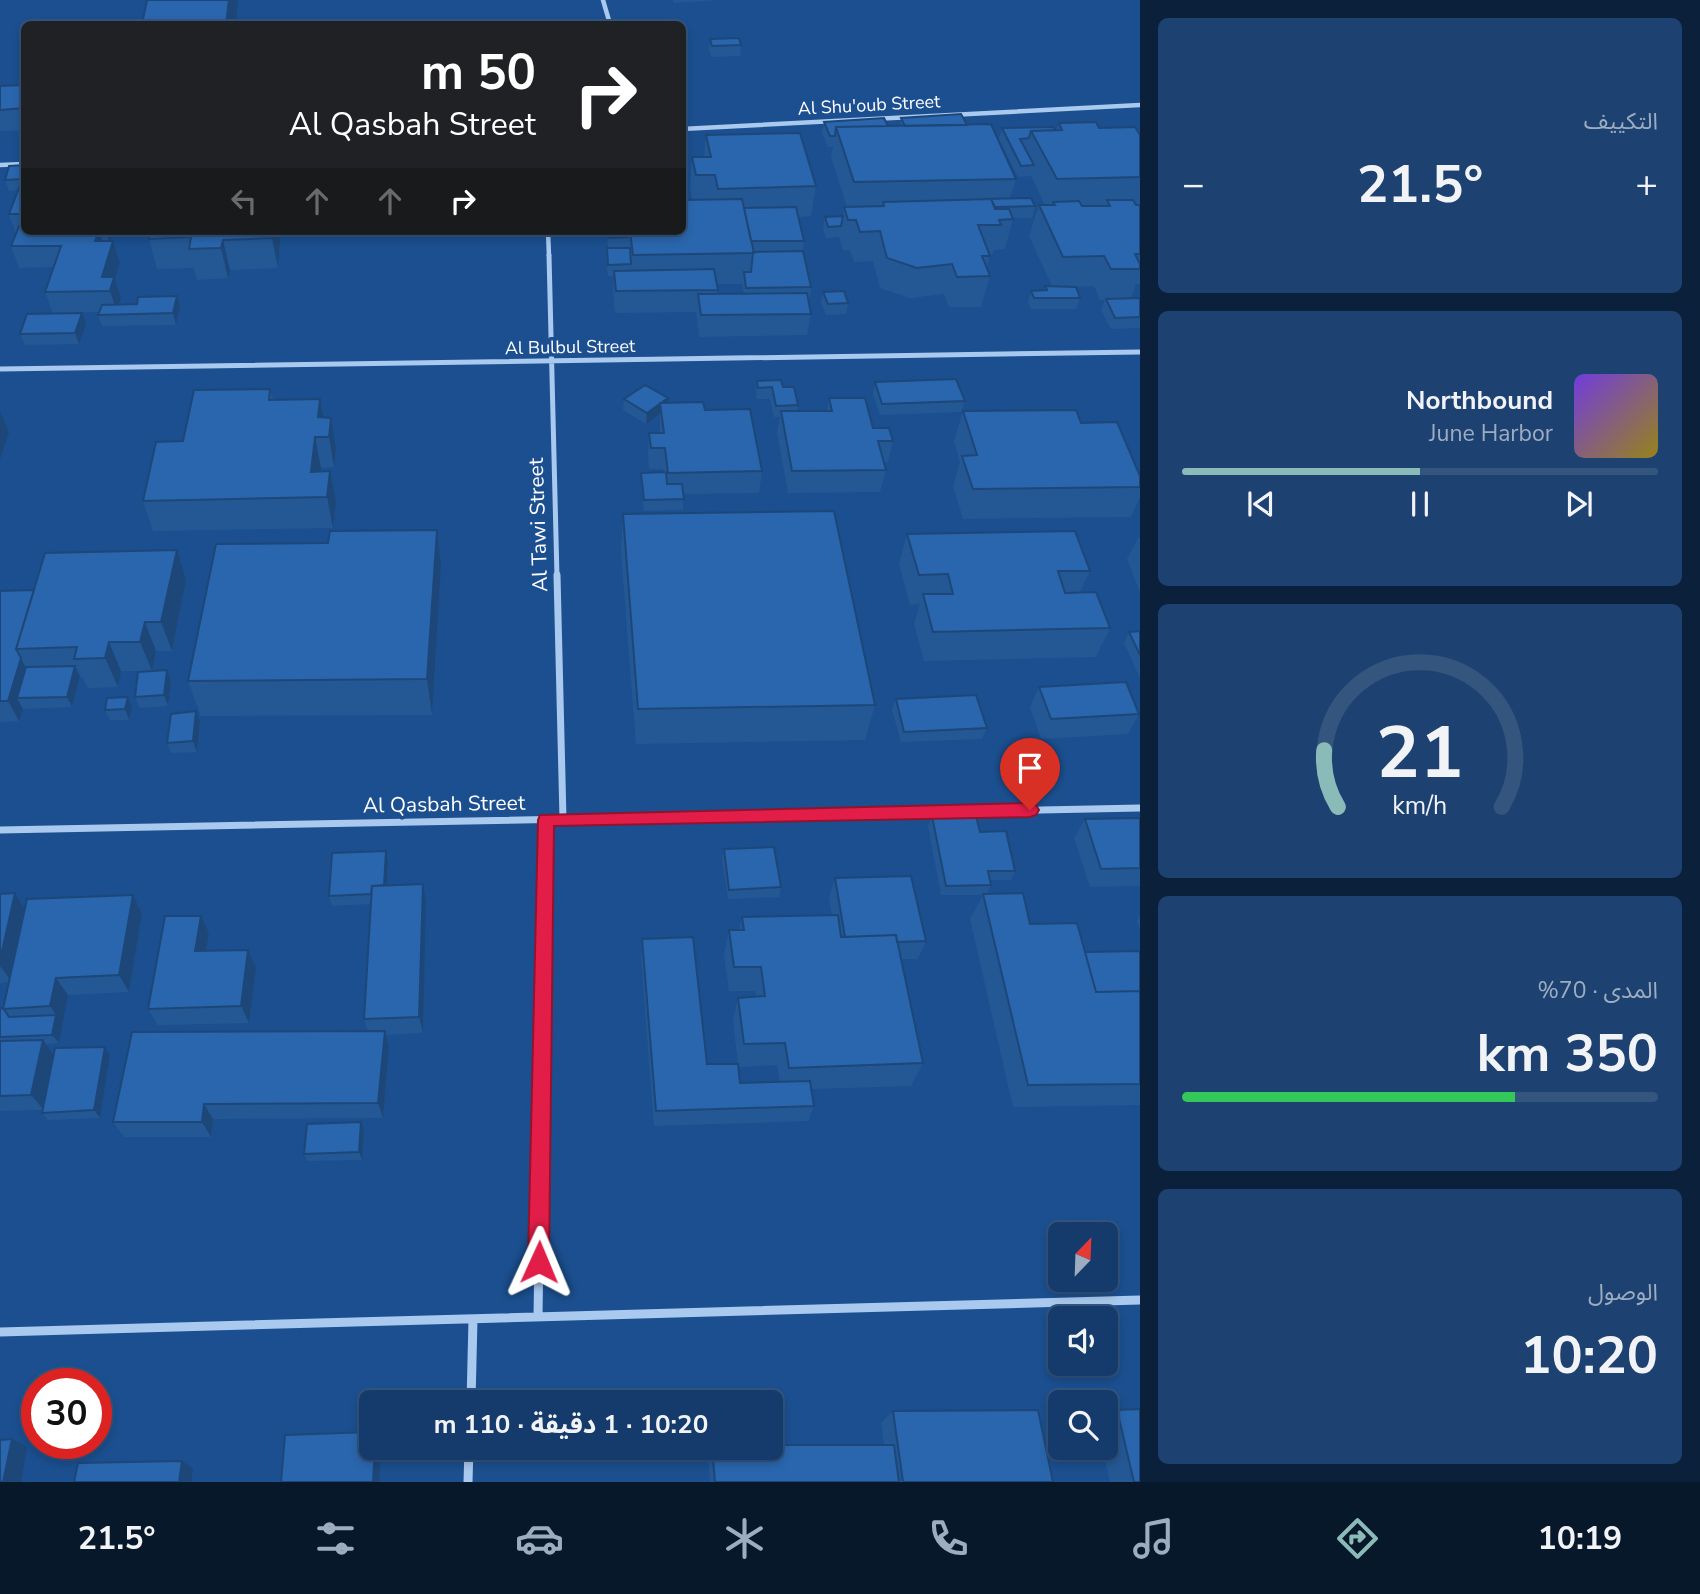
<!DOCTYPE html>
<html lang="ar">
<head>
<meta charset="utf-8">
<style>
  body { margin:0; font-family:"Nunito Sans","Noto Sans Arabic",sans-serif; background:#1d4271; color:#f1f3f6; direction:rtl; height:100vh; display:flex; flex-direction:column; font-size:26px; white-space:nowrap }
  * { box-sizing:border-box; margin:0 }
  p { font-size:23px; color:#9dadc1 }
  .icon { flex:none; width:38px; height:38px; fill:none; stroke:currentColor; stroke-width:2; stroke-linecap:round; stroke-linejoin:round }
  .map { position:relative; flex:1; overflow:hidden; direction:ltr }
  .sheet { display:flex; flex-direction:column; gap:18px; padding:18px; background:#0b203b; width:560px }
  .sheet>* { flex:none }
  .top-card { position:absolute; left:21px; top:21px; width:665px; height:214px; border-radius:10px; box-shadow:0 4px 10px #0003,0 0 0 2px #33557e; direction:rtl; background:#202124; color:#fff; overflow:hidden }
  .needle { width:46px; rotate:23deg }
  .controls { position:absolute; left:1048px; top:1222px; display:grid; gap:14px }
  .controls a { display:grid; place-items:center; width:70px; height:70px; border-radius:10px; background:#143b6b; box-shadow:0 4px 10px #0003,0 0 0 2px #33557e; font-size:35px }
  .speed { position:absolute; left:21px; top:1368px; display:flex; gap:14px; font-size:35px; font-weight:700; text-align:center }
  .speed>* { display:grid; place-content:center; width:91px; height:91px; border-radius:50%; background:#143b6b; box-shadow:0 4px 10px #0003,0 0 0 2px #33557e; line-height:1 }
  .speed .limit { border:10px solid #d22; background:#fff; color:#111 }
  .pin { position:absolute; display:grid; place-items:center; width:60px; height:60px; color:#fff; margin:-72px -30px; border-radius:50% 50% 50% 0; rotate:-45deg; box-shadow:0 0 7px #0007 }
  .pin .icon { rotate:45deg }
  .me { position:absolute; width:77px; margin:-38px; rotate:1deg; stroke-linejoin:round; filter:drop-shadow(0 0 5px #0008) }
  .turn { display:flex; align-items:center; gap:24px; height:147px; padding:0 35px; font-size:32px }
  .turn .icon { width:91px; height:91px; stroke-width:2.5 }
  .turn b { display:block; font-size:49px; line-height:60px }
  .lanes { display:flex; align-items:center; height:66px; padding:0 35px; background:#0003; justify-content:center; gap:35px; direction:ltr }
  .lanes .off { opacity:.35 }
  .big { font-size:52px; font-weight:700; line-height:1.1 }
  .sheet .card { flex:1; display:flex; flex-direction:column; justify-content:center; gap:10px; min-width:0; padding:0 24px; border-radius:10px; background:#1d4271 }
  .sheet .dial { align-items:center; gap:0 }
  .dial svg { height:182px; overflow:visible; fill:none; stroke:#33557e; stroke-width:7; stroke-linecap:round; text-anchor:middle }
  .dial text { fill:#f1f3f6; stroke:none }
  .song { display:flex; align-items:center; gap:21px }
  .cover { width:84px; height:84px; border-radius:10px; background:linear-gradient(135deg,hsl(260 70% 55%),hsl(50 70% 35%)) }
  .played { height:7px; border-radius:4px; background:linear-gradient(90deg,#8bbbb9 50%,#33557e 50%) }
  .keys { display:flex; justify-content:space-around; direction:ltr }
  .heat { display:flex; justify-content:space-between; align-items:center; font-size:38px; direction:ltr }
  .charge { height:10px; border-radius:5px; background:linear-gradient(90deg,#34c759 70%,#33557e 0) }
  .trip { position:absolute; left:359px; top:1390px; width:424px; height:70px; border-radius:10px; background:#143b6b; box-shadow:0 4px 10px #0003,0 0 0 2px #33557e; font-weight:700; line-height:70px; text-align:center; direction:rtl }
  .menu { display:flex; height:112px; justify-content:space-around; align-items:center; background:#08182b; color:#9dadc1 }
  .menu .icon { width:49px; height:49px }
  .menu .selected { color:#8bbbb9 }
  .menu b { font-size:32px; color:#f1f3f6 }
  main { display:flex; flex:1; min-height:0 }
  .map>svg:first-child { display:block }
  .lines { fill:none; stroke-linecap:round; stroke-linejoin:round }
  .minor-far3 { stroke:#a9c9ee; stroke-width:4.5 }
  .minor-far2 { stroke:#a9c9ee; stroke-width:5 }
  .minor-far1 { stroke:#a9c9ee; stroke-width:7 }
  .minor { stroke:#a9c9ee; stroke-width:9 }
  .wall { fill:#245895; fill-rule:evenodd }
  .shaded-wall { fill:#1d4779 }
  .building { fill:#2a66ad; stroke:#1d4779; stroke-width:2 }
  .route { fill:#e11d48; stroke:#92132f; stroke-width:2 }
  .labels { text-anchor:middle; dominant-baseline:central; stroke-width:7; stroke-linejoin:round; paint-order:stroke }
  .far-street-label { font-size:18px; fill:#fff; stroke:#1b4f8f }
  .street-label { font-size:21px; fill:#fff; stroke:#1b4f8f }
</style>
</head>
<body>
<main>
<section class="sheet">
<div class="card"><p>التكييف</p>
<div class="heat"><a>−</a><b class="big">21.5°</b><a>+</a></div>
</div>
<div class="card">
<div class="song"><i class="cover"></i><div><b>Northbound</b><p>June Harbor</p></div></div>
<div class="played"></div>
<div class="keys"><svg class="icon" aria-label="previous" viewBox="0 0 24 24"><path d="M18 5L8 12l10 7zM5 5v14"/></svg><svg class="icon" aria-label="pause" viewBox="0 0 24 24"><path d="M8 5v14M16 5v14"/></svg><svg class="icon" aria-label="next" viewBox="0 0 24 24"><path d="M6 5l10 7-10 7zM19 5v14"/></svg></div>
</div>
<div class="card dial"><svg viewBox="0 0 100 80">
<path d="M14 69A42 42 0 1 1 86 69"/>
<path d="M14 69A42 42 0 0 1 8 44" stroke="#8bbbb9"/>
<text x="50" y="56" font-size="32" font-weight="700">21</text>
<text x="50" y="72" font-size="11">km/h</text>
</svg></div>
<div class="card"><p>المدى · 70%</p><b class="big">350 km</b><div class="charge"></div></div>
<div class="card"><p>الوصول</p><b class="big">10:20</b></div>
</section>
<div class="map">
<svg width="1140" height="1482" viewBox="0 0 1140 1482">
  <rect width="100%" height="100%" fill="#1b4f8f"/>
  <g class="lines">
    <!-- minor-far3 -->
    <path class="minor-far3" d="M603,0l7,24
      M682,129l458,-24
      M0,165l24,-1
      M548,231l1,25"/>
    <!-- minor-far2 -->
    <path class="minor-far2" d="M549,255l8,322
      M0,369l1140,-17"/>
    <!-- minor-far1 -->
    <path class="minor-far1" d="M557,575l6,244
      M0,830l1140,-22
      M543,979l3,-159"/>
    <!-- minor -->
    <path class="minor" d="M538,1317l5,-340
      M0,1332l1140,-32
      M471,1402l2,-83
      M468,1482l1,-35"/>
  </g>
  <!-- wall -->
  <path class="wall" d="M673,0h46l-45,3z
    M710,39l31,6 -1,11 -29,1 -2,-7z
    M24,85v45l-24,1v-45z
    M901,118l66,7 49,54 -6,19 25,8 -3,12h-19l-8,31 -11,1 -2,5h-2l-3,13 3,8 -9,31h-32l-5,-13 -34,4 -30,-10 -7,-27 -19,1 -4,-12h-7l-4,-13 -13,1 -3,-10 2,-11 18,-1 1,-9h3l-16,-50 2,-10h-5l-6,-14 2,-11 76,4z
    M1059,123l40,5 41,7v149h-4l-5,14 9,1v29l-29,1 -10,-19 4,-10h-5l-6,-14 -21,1 7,11 -4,11h-45l-3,-7 3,-11 13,-1 1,-4h7l-23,-50 10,-31h6l-14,-29 -13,1 -19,-38 3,-11 55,2z
    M706,135l110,51 -5,30 -12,1 5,24 -1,10 8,36 -1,11h-2l3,16 -4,21 -108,2 -3,-25 -81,1 -2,-21 1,-16h-6l-2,-17 1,-11h1l-1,-17h75l10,-31 -2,-13 2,-30h12zM717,284h25l2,10h-27z
    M24,165v66h89l-3,10h3l7,22 -5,16 6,19 -2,7 61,2 -4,18 -74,1 -4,-11 1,-3 -46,1 -8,-21 8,-25 -34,1 -8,-22 5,-12 -7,-20 9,-24 -9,1 -4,-11z
    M144,231h137l-3,37 -48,2 -2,8 -31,2 -3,-12 -37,1 -8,-30 1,-5h-5z
    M823,292l25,11 -2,11 -20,1 -5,-12z
    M86,324l-7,20 -54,1 -5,-11z
    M757,381l26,6 15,18 -1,6h30l2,-13 64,43 -5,21h-4l2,8 -6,22 -92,1 -11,-60 3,-16h-6l-4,-18h-13l-1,-7z
    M875,382l90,19 -4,11 -81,3 -7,-21z
    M270,389l3,10h47l4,18 7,1 5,30 -2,19 -13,1v4l15,30 -3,26 -180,3 -10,-30 40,-60z
    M624,399l43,4 38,7 57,61 -3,22 -76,1v16l-39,1 -3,-27v-11l23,-1 -1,-3h-14l-1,-15 1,-21h11v-19l-14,10 -23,-14z
    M963,411l118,12 59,53v21l-9,20 -168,2 -10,-33 7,-24 -6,-21z
    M623,514l252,191 -10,35 -229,4 -15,-193z
    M907,534l183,37 -10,21 30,36 -14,29 -172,4 -10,-37 6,-20 -10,1 -11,-41z
    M1138,538h2v54l-13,-33z
    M441,567l-9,148 -231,1 -13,-35z
    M186,580l-14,71h-16l-4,20h-31l-3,16 -30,1 -6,-12 -2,1 -8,30 -49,2 -4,12 -19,1v-131l34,-1z
    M1140,631v47l-16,-35 5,-11z
    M171,681l-3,25 -28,2 -5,-11z
    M1039,687l100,27 -11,20 -87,5 -11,-32z
    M128,697l4,10 -3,13h-19l-5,-10z
    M896,699l91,29 -5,11 -81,3 -9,-33z
    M200,722l-3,30 -26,1 -4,-10z
    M932,816l48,16 35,39 -4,9h-21l1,5 -4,9 43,30 55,28 55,-1v154l-127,2 -43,-188 13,-24h-42l-13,-69z
    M1140,818v68l-50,1 -16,-49 11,-19z
    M724,849l57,38 -2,10 -51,2 -6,-40z
    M386,851l2,10 -1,24 39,18 -3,130 -37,2 3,13 -6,70 -170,1 -2,18h-87l-11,-15 255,-91 -4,-12 7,-115 -39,2 -3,-10z
    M835,878l91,63 -8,18h-17l22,104 -12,23 -100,3 3,17 -6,15 -154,5 -13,-170 1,-17 65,125h31l-5,-43 5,-23 18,-1 -1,-6h-26l-5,-36 5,-25h10l3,-13 90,-2 -3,-18zM777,1065l3,17 -40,1 -2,-16z
    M15,893l10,15 108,-13 9,18 -13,79 -61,3 -9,48 -13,1 8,10 56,1 -10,63 -52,2 -6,-7v-3l-42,1v-103h3l6,-26 -9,1v-89z
    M201,916l8,17 -3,18 50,17 -7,55 -91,2 -10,-16z
    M1140,916v14l-3,-9z
    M364,1130l-2,30 -55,1 -3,-7z
    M1117,1410l23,72h-30l-8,-35h4v-31z
    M893,1411l160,71h-343l-2,-28 4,-7 172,-2 -3,-22z"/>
  <!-- shaded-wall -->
  <path class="shaded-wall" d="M229,0h9l-2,24h-10z
    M99,231l7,21 -11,-11z
    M106,231h7l-3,12z
    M272,231h9l-3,37 -6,-30z
    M223,240l7,30 -2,8 -7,-30z
    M113,241l7,22 -5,16 6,19 -4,14 -7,-21 -8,-14z
    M177,296l3,11 -4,18 -3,-12z
    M82,313l4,11 -7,20 -4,-11z
    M668,398l-1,11 -7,-6v11l-14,10 1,-11z
    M320,399l6,30 -8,-12z
    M0,412l9,20 -9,27z
    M331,418l5,30 -2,19 -5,-30z
    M315,437l6,31 -4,30 -6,-26z
    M330,471l6,31 -3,26 -6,-31z
    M437,530l4,37 -9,148 -5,-36z
    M177,550l9,30 -14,71 -11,-29z
    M145,622l11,29 -4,20 -12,-29z
    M109,642l12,29 -3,16 -13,-29z
    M21,658l10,20 -14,20 6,11 -4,12 -11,-20z
    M75,666l5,10 -8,31 -5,-10z
    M167,670l4,11 -3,25 -4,-11z
    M128,697l4,10 -3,13 -4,-11z
    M196,711l4,11 -3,30 -4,-11z
    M386,851l2,10 -2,42 -2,-9z
    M423,884l3,19 -3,130 -4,-16z
    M15,893l12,19 -15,70 -12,-16v-6z
    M133,895l9,18 -13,79 -10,-17z
    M201,916l8,17 -6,36 -8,-18z
    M248,950l8,18 -7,55 -8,-17z
    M56,978l12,17 -9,48 -7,-8 4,-20 -6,-9z
    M385,1031l4,17 -6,70 -5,-15z
    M43,1040l12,16 -11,54 -13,-15z
    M105,1047l5,8 -10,63 -6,-8z
    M204,1104l9,15 -2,18 -9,-15z
    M361,1122l3,8 -2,30 -3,-8z
    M12,1439l15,8 -6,35h-18z
    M375,1447h6l-2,35h-6z
    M182,1461l11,8 -2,13h-12z"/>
  <!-- building -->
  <path class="building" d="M147,0h82l-3,24h-84z
    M739,38l2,7 -29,1 -2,-7z
    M24,85v23l-24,2v-24z
    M961,114l6,11 -62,1 -4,-8z
    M884,118l4,8 -52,1 -1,9h-5l-6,-14z
    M1096,122l3,6 36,-1 5,8v42l-83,2 -26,-48 31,-1 -3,-7z
    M991,124l25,55 -162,3 -18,-55z
    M1053,127l2,3 -24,1 -2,7 -9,1 14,26 -13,1 -19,-38z
    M800,133l16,53 -98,3 -3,-14h-19l-4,-18h19l-5,-22z
    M24,165v14l-19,1 4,-14z
    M22,180h2v51h75l-4,10h18l-11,36h12l-4,14 -65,1 16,-46h-50l13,-32h-15z
    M1031,198l4,8 -40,1 -4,-8h-7z
    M742,199l12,54 -121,2 -3,-24h52v-31z
    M991,199l4,10h14l4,10 -14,1 2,5h-23l12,31h-8l8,20 -33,1 -5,-13 -35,4 -30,-10 -7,-27 -20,1 -4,-12h-8l-4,-13 40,-1 -1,-4z
    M1107,200h26l3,5h4v49h-5l5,10v5h-29l-7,-13 -41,1 -24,-52h16l-2,-3 26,-1 3,5h28z
    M796,207l8,34h-53l-7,-33z
    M843,216l-2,10 -13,1 -3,-10z
    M150,231h122v7l-49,2 -2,8 -32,1 2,-12 -42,2z
    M608,231h20v6l-20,1z
    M607,248h23l1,16 -23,1z
    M803,251l8,36 -65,1 -2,-16h7l2,-20z
    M714,269l4,21 -102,1 -2,-20z
    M1045,286l31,1 4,11h-46l-3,-7 16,-1z
    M844,291l4,12 -20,1 -5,-12z
    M807,293l4,21 -110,1 -3,-21z
    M177,296l-4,17 -75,2 4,-10 35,-1 1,-7z
    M1140,298v19l-25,1 -9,-19z
    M82,313l-7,20 -55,1 7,-20z
    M956,379l9,22 -83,3 -7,-22z
    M781,380l2,7h11l4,18 -22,1 -4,-19 -14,1 -1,-7z
    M645,385l23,13 -21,15 -23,-14z
    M270,389l-1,11 51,-1 -2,18 13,1 -2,19h-14l-4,35 19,-1 -3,26 -184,4 13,-59 27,-1 11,-51z
    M829,398h36l8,30h16l4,13h-15l8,29 -94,1 -11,-60h51z
    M703,402l2,8 45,-1 12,62 -94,2 -3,-25h-14l-2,-15h15l-4,-30z
    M1076,410l5,13 36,-1 23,54v11l-167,2 -11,-33 15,-1 -14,-44z
    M666,472l1,12h15l2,15 -40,1 -3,-27z
    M834,511l41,194 -237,4 -15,-195z
    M437,530l-10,149 -239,2 28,-137 112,-1 2,-12z
    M1075,531l15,40h-32l7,22 31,-1 14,36 -177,4 -10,-38h30l-5,-20 -29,1 -12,-41z
    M177,550l-16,72h-16l-5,20h-31l-4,16 -31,1 3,-12 -61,2 29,-96z
    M34,590l-18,59 5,9 -13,43h-8v-110z
    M1140,631v24l-11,-23z
    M75,666l-8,31 -50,1 9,-31z
    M167,670l-3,25 -29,2 3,-25z
    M1126,682l13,32 -88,5 -12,-32z
    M976,695l11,33 -83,4 -8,-33z
    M128,697l-3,12 -20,1 2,-12z
    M196,711l-3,30 -26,2 4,-29z
    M932,816h44l4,16 26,-1 9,40h-27l3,14 -45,1z
    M1140,818v50l-39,1 -16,-50z
    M774,847l7,40 -52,3 -5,-41z
    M386,851l-2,34 -12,1 -1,8 -42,2 3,-43z
    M911,876l15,65 -29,1 -1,-7 -51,2 -10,-59z
    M423,884l-4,133 -55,2 8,-133z
    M15,893l-15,67v-66z
    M1023,893l7,31 47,-1 19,69 44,-1v93l-112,1 -45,-191z
    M133,895l-14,80 -63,3 -6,28 -47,3 24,-110z
    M838,915l3,22 55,-2 27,128 -134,5 -4,-25 -41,1 -6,-46 27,-2 -4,-29h-27l-5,-37h15l-2,-13z
    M165,916h36l-6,35 53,-1 -7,56 -93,3z
    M693,937l14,127h31l2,19 70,-2 4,25 -158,5 -14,-172z
    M1140,951v40l-44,1 -11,-40z
    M0,1008h3l6,9 47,-2 -4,20 -52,2z
    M385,1031l-7,72 -174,1 -2,18h-89l19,-90z
    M43,1040l-12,55 -31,1v-55z
    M105,1047l-11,63 -52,3 13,-65z
    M361,1122l-2,30 -55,2 3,-30z
    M1140,1409v73h-6l-17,-72z
    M1038,1410l15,72h-150l-10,-71z
    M371,1432v15h4l-2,35h-92l4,-47z
    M12,1439l-9,43h-3v-42z
    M770,1445h124l5,37h-184l-3,-35h58z
    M182,1461l-3,21h-105l4,-19z"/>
  <!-- route -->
  <path class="route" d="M1030,803l6,2 3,5 -3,5 -6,2 -476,9 -5,436 -3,7 -7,3 -7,-3 -4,-7 10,-442 2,-5z"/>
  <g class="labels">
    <!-- far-street labels -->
    <g class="far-street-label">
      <text transform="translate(869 105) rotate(-3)">Al Shu'oub Street</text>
      <text transform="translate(570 347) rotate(-1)">Al Bulbul Street</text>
    </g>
    <!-- street labels -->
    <g class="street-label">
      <text transform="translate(538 525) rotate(-92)">Al Tawi Street</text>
      <text transform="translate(444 804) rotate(-1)">Al Qasbah Street</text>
    </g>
  </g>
</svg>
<div class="controls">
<a><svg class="needle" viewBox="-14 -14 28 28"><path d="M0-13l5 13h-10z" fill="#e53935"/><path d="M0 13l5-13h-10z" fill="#9dadc1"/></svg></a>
<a><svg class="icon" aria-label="sound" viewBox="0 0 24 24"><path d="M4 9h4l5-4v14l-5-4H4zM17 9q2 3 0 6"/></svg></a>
<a><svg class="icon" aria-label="search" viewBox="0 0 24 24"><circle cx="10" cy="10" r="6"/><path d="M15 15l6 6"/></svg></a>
</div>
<div class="speed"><div class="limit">30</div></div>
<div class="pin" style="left:1030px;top:810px;background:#d93025"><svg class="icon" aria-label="arrive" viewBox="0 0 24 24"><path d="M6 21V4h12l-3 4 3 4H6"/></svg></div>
<svg class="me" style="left:539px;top:1262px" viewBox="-20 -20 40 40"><path d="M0-17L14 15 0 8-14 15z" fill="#e11d48" stroke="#fff" stroke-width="4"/></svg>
<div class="trip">10:20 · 1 دقيقة · 110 m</div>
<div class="top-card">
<div class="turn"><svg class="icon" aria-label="right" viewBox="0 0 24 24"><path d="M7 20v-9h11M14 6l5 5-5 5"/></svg><div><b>50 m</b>Al Qasbah Street</div></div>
<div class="lanes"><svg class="icon off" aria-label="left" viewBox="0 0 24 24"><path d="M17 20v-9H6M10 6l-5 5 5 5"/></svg><svg class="icon off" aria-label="ahead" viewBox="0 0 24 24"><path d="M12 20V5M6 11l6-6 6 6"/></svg><svg class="icon off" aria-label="ahead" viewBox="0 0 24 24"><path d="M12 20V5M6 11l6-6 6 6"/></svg><svg class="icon" aria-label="right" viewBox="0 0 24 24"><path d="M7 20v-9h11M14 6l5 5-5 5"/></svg></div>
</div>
</div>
</main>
<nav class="menu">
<b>10:19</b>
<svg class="icon selected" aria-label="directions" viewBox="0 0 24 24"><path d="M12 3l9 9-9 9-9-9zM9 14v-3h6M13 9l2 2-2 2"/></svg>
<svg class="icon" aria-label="music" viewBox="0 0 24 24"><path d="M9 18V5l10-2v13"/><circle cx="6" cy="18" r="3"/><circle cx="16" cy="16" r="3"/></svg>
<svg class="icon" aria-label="phone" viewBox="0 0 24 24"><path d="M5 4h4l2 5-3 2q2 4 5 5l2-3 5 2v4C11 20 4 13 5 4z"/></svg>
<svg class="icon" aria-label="climate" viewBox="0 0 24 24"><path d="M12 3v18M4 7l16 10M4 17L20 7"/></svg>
<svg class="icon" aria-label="car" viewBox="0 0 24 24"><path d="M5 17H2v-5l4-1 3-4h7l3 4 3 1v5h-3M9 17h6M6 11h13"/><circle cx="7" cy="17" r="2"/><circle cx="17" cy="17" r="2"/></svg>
<svg class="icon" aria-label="filters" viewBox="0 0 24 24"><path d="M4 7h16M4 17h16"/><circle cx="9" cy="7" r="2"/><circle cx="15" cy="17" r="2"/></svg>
<b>21.5°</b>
</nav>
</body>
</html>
